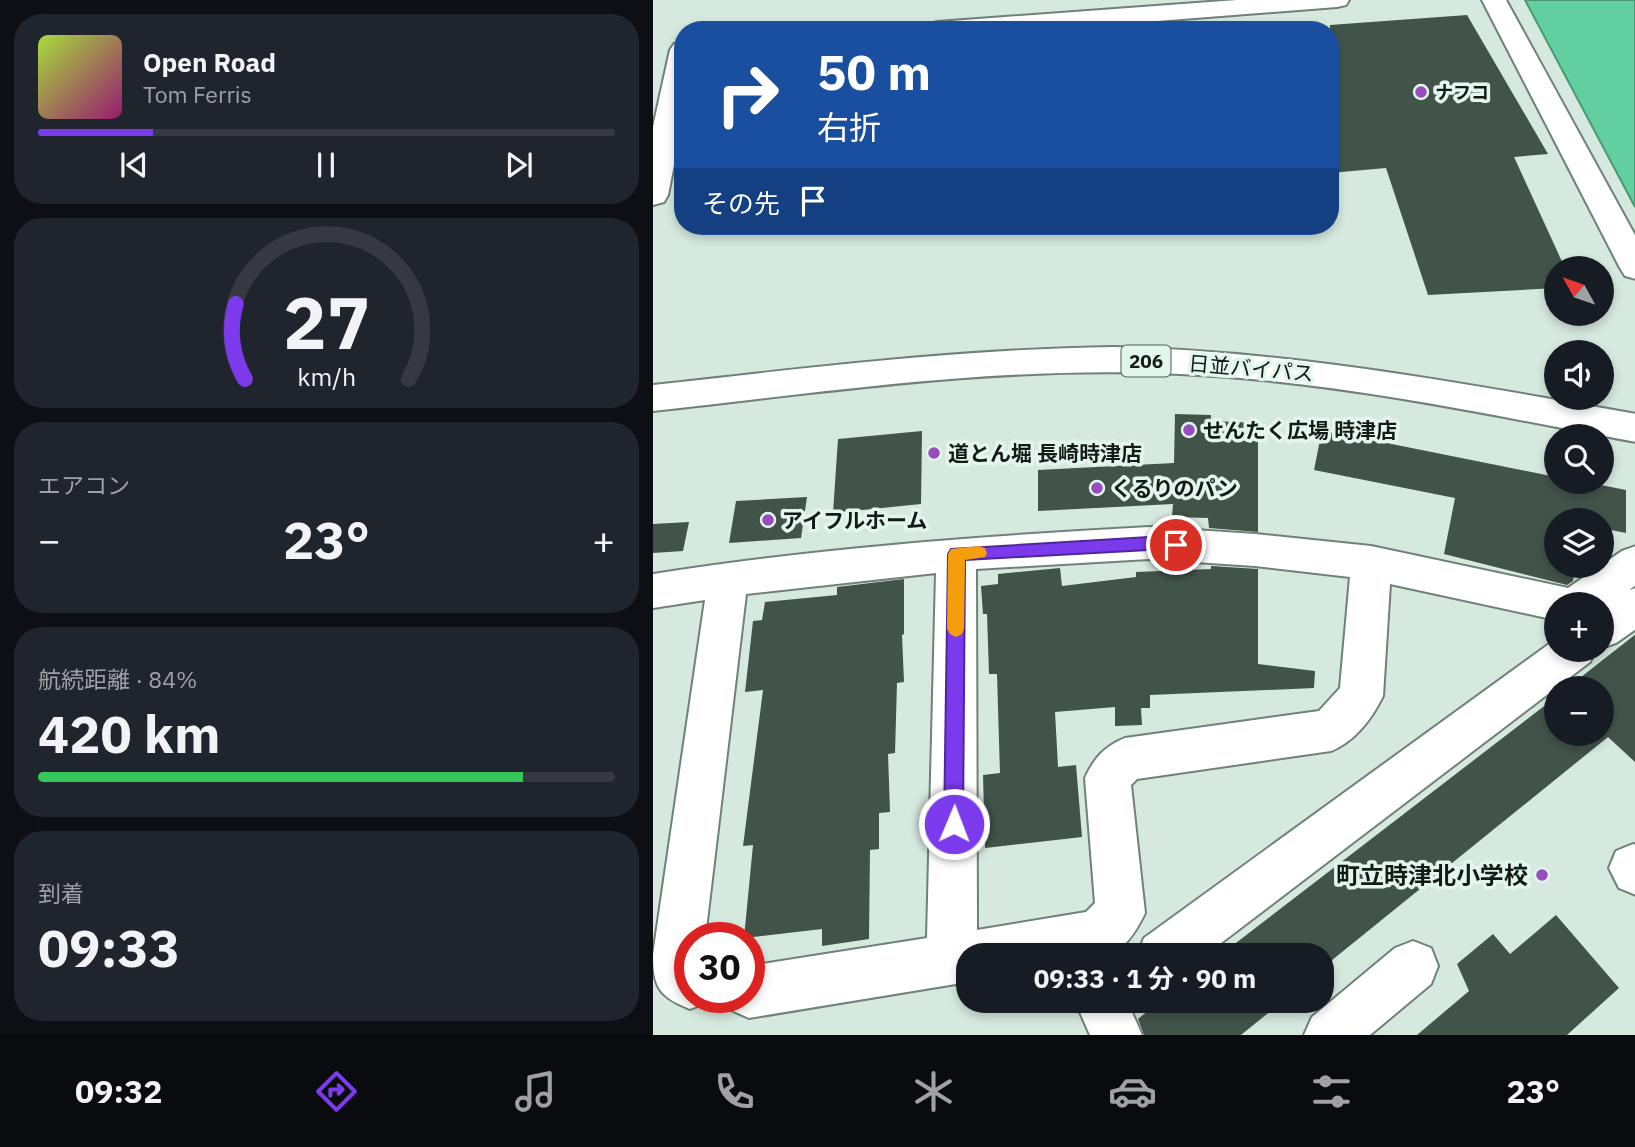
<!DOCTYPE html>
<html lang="ja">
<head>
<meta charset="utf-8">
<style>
  body { margin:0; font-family:"IBM Plex Sans","Noto Sans JP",sans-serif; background:#20242c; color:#f1f3f6; height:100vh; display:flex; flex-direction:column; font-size:26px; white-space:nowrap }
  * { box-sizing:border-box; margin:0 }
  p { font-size:23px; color:#9ea1a6 }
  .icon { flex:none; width:38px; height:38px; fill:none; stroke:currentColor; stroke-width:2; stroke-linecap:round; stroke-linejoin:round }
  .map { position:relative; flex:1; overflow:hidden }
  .drawer { display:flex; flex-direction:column; gap:14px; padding:14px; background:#0d0f14; width:653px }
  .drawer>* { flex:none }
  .hud { position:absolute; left:21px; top:21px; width:665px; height:214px; border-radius:28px; box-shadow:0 4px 10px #0003; background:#1a4fa0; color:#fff; overflow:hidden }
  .needle { width:46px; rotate:310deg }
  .fabs { position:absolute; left:891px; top:256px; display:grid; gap:14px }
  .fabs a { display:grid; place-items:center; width:70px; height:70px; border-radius:50%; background:#171b24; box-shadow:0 4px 10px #0003; font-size:35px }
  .speed { position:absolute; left:21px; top:922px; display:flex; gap:14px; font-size:35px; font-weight:700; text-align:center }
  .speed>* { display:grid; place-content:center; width:91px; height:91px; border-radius:50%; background:#171b24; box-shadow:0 4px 10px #0003; line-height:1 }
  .speed .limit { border:10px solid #d22; background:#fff; color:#111 }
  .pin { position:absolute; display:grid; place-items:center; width:60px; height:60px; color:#fff; margin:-30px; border:4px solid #fff; border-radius:50%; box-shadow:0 2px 7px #0007 }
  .me { position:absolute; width:77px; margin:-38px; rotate:1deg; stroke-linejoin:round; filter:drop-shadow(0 0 5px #0008) }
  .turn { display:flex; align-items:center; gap:24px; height:147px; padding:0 28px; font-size:32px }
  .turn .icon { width:91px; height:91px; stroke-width:2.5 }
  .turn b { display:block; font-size:49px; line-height:60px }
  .then { display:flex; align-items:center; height:66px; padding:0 28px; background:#0003; gap:14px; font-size:26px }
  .big { font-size:52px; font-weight:700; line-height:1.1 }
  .drawer .tile { flex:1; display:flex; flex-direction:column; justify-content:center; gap:10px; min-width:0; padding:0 24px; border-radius:28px; background:#20242c }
  .drawer .dial { align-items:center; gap:0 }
  .dial svg { height:182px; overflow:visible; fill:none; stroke:#363941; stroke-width:7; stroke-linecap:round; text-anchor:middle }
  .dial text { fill:#f1f3f6; stroke:none }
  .song { display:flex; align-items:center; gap:21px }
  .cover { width:84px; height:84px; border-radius:10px; background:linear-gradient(135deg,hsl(80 70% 55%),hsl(320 70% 35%)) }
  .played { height:7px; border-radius:4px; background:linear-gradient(90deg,#7c3aed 20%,#363941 20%) }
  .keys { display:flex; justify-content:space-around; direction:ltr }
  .heat { display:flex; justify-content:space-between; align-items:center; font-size:38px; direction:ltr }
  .charge { height:10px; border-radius:5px; background:linear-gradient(90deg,#34c759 84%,#363941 0) }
  .trip { position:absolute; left:303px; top:943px; width:378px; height:70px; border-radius:28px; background:#171b24; box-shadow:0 4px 10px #0003; font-weight:700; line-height:70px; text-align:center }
  .dock { display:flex; height:112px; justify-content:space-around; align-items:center; background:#090b0e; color:#9ea1a6 }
  .dock .icon { width:49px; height:49px }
  .dock .selected { color:#7c3aed }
  .dock b { font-size:32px; color:#f1f3f6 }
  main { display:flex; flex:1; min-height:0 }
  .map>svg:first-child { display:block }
  .water { fill:#62cfa0; stroke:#4b9977; stroke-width:2 }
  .building { fill:#42534a }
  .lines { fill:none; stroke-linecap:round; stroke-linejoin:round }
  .minor-casing { stroke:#6f8178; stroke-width:4 }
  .trunk-casing { stroke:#6f8178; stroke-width:4 }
  .minor { fill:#fff; fill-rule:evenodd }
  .trunk { fill:#fff; fill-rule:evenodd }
  .route { fill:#7c3aed; stroke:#51269a; stroke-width:2 }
  .slow { fill:#f59e0b }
  .poi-dot { fill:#984cbe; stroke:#e2f6ec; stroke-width:2.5 }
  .labels { text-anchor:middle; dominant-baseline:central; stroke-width:7; stroke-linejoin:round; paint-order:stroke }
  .far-poi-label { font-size:18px; font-weight:bold; fill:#141b17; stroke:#e2f6ec; text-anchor:start }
  .shield { fill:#e2f6ec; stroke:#525d57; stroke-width:2 }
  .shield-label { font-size:19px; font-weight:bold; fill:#141b17 }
  .street-label { font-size:21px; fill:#141b17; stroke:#e2f6ec }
  .poi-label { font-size:21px; font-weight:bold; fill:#141b17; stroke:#e2f6ec; text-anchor:start }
  .near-poi-label { font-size:24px; font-weight:bold; fill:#141b17; stroke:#e2f6ec; text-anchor:end }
</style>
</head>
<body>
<main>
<section class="drawer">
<div class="tile">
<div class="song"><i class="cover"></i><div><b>Open Road</b><p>Tom Ferris</p></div></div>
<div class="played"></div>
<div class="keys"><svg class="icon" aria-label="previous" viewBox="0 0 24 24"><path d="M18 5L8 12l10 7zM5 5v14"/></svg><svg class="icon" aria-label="pause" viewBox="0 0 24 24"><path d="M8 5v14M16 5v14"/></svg><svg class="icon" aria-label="next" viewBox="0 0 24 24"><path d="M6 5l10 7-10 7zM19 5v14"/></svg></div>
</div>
<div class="tile dial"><svg viewBox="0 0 100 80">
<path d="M14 69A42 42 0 1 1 86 69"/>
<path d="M14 69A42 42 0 0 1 10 36" stroke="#7c3aed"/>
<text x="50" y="56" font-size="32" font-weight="700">27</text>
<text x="50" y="72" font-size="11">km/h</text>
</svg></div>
<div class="tile"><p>エアコン</p>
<div class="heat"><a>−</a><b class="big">23°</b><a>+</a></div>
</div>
<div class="tile"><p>航続距離 · 84%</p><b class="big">420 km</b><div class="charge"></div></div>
<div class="tile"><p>到着</p><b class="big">09:33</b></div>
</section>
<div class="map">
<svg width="983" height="1035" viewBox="0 0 983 1035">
  <rect width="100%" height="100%" fill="#d5e9de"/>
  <!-- water -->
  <path class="water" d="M872,0h110v207z"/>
  <!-- building -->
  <path class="building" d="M814,15l81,139 -34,3 51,111h-9v20l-128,7 -42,-127 -56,5v-148z
    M522,414l36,1v6l47,2v109l-49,-4 -1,-10 -36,-1 1,-13 -135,7v-41l136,-7z
    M669,430l234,47v4h25l45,9v43l-25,-5v-8h-45v45h19l-2,16 -6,4 -123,-31 11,-56 -141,-28z
    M269,431l-1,73 -88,9 5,-74z
    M154,497l-6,41 -72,5 7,-42z
    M36,522l-6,29 -30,2v-29z
    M558,566l47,3v95l57,7 -1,17 -164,7v13h-9l1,17 -27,1v-19l-60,5 3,55 18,-2 6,72 -97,11 -2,-73 17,-2 -3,-99h-8l-2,-60h-4l-2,-28 17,-2v-10l62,-6 2,18 74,-9v-5l75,-3z
    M251,579v55l-2,1 2,47 -7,1 -2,70 -7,1 2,58 -11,1v36l-9,1 -1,89 -47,7v-17l-78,9 9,-93 -10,1 20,-156 -18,2 8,-71 9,-1 3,-18 72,-7v-8z
    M983,634v129l-28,-26 -287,232v-13h-102l337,-259v36h45v-45h-34z
    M903,915l63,73 -52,47h-150l52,-44 -12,-27 36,-30 17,20z
    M507,1001h123l-42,34h-97l-6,-16z"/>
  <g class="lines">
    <!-- minor casing -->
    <g class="minor-casing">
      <path id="minor" d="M584,0h112l-3,5 -9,2 -295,23h-118l4,-5 9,-3z
        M829,0h24l130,237v42l-11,-3 -5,-8z
        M30,42v77l-15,76 -4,7 -11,3v-78l17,-77 4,-6z
        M496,527l106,7 116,12 197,42 54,-37 14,-5v39l-7,5 7,-2v41l-20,14 -15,5v-44h-45v16l-166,-36 -7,112c-11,23 -29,46 -52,55l-194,28 -6,6 14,128c-8,17 -19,35 -37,43h-140v26l-219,36 -18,-8 -5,-12h23v-32l178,-28 9,-365 -190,21 -41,344h-15v60h20l-2,4 -18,7c-30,-12 -37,-21 -37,-54l52,-355 -52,8v-34c164,-26 330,-38 496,-47zM496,559l106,7 95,11 -10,111 -21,23 -194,27c-20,8 -31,20 -40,40l10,125 -9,9 -109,18 -1,-361z
        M903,639v10h40l-6,13 -386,294h-67l7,-18z
        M980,844l3,1v50l-17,-7 -10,-20 7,-17z
        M760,941l18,7 7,18 -7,18 -61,51h-66l8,-18 83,-69z
        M422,1001h52l15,34h-52z"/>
    </g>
    <!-- trunk casing -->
    <g class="trunk-casing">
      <path id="trunk" d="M461,347c176,4 348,36 522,67v28c-151,-28 -302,-61 -456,-68 -176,-9 -352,18 -527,37v-26c154,-17 306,-36 461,-38z"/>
    </g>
    <!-- minor -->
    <use href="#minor" class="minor"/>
    <!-- trunk -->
    <use href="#trunk" class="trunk"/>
  </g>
  <!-- route -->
  <path class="route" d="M496,537l32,3 3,5 -3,5h-32l-184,10 -2,264 -3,7 -6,2 -7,-2 -3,-7 4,-270 3,-5z"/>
  <!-- slow -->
  <path class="slow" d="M326,546l6,2 2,5 -2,4 -20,3 -1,69 -2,5 -6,3 -6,-3 -3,-5 1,-75 3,-5z"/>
  <!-- markers -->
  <g class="poi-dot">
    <circle cx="768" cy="92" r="7"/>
    <circle cx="536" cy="430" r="7"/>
    <circle cx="281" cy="453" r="7"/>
    <circle cx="444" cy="488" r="7"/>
    <circle cx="115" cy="520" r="7"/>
    <circle cx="889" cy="875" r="7"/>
  </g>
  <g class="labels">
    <!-- far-poi labels -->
    <g class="far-poi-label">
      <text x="782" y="92">ナフコ</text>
    </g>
    <!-- shield labels -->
    <rect class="shield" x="468.5" y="345.5" width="49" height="31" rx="5"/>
    <g class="shield-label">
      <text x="493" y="361">206</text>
    </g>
    <!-- street labels -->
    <g class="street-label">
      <text transform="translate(598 368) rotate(5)">日並バイパス</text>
    </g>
    <!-- poi labels -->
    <g class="poi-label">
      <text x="550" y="430">せんたく広場 時津店</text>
      <text x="295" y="453">道とん堀 長崎時津店</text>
      <text x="458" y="488">くるりのパン</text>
      <text x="129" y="520">アイフルホーム</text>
    </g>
    <!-- near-poi labels -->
    <g class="near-poi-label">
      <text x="875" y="875">町立時津北小学校</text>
    </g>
  </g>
</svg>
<div class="fabs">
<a><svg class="needle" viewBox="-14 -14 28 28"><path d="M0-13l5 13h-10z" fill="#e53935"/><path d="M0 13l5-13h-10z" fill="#9ea1a6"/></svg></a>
<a><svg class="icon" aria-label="sound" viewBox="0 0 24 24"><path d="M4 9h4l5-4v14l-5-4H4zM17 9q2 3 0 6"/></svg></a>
<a><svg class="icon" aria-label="search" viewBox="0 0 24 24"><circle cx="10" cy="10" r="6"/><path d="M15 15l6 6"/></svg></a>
<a><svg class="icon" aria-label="layers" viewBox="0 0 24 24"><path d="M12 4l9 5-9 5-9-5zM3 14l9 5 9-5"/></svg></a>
<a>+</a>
<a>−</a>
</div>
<div class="speed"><div class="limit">30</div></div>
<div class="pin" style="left:523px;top:545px;background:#d93025"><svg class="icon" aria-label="arrive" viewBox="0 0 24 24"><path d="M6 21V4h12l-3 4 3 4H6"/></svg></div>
<svg class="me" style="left:301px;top:824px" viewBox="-20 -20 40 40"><circle r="17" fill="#7c3aed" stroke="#fff" stroke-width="3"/><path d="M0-11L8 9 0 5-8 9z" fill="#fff"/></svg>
<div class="trip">09:33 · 1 分 · 90 m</div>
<div class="hud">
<div class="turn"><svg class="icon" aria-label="right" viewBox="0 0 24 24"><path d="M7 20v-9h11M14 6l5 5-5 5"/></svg><div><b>50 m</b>右折</div></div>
<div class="then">その先<svg class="icon" aria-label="arrive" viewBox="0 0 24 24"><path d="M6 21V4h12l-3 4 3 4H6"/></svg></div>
</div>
</div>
</main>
<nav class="dock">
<b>09:32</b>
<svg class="icon selected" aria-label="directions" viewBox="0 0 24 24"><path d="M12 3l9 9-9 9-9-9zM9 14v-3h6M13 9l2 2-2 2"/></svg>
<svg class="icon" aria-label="music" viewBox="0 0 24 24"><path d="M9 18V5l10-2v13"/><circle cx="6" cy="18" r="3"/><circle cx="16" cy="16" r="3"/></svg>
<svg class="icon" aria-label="phone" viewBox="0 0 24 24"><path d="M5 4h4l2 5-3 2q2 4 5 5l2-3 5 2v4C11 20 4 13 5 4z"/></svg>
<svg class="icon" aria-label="climate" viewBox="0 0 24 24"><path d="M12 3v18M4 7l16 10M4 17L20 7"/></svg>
<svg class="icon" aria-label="car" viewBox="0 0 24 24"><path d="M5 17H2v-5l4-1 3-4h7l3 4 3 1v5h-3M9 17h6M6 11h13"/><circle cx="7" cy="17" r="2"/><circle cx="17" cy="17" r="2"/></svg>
<svg class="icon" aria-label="filters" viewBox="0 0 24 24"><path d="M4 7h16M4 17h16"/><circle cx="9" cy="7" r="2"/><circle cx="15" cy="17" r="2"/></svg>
<b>23°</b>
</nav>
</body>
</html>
